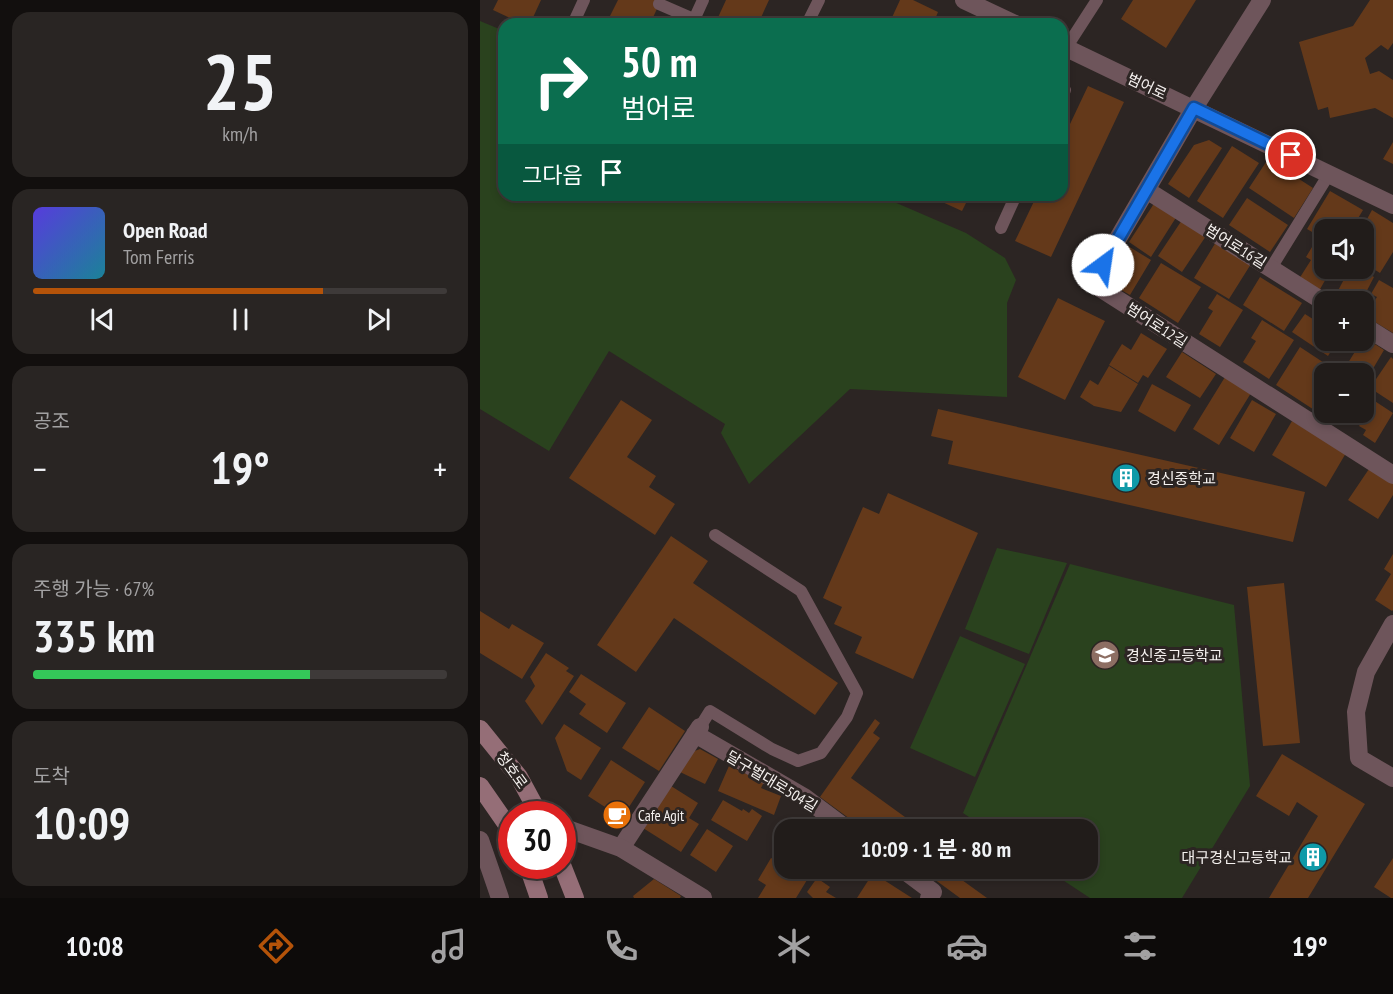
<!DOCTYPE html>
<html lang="ko">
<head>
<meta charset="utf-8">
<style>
  body { margin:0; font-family:"PT Sans Narrow","Noto Sans KR",sans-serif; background:#292523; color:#f1f3f6; height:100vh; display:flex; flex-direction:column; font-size:22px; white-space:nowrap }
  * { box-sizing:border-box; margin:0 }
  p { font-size:20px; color:#a2a1a2 }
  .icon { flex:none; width:33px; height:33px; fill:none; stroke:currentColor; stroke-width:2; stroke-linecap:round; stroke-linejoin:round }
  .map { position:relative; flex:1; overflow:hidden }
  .details { display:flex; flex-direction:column; gap:12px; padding:12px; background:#120f0e; width:480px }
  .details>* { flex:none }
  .guide { position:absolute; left:18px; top:18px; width:570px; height:183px; border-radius:18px; box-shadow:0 3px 9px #0003,0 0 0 2px #3e3a39; background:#0b6e4f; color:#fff; overflow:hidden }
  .controls { position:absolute; left:834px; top:219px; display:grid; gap:12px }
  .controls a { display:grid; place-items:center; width:60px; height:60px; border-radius:12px; background:#211c1a; box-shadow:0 3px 9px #0003,0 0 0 2px #3e3a39; font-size:30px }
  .speed { position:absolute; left:18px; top:801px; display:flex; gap:12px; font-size:30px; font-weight:700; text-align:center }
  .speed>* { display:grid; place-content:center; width:78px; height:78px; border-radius:50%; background:#211c1a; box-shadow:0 3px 9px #0003,0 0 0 2px #3e3a39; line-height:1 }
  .speed .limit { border:9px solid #d22; background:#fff; color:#111 }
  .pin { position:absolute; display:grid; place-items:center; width:51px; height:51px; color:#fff; margin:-26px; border:3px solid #fff; border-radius:50%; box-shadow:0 2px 6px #0007 }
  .me { position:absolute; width:66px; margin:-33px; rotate:31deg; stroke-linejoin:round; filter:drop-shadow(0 0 4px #0008) }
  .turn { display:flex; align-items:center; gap:21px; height:126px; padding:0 24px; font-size:27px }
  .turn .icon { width:78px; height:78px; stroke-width:2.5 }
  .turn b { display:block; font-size:42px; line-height:51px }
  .then { display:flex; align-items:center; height:57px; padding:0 24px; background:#0003; gap:12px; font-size:22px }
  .big { font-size:45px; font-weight:700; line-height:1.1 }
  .details .widget { flex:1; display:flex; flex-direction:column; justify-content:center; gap:9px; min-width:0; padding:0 21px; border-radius:18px; background:#292523 }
  .details .dial { align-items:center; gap:0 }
  .dial b { font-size:78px; line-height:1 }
  .song { display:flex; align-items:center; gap:18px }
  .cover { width:72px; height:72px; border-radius:9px; background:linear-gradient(135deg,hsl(250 70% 55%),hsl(190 70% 35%)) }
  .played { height:6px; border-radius:3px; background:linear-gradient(90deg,#b45309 70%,#3e3a39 70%) }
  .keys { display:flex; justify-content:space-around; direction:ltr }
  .heat { display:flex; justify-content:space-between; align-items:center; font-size:33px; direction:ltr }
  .charge { height:9px; border-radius:4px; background:linear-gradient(90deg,#34c759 67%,#3e3a39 0) }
  .trip { position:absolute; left:294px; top:819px; width:324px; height:60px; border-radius:18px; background:#211c1a; box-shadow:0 3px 9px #0003,0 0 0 2px #3e3a39; font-weight:700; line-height:60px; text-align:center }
  .tab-bar { display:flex; height:96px; justify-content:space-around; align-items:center; background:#0d0b0a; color:#a2a1a2 }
  .tab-bar .icon { width:42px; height:42px }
  .tab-bar .selected { color:#b45309 }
  .tab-bar b { font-size:27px; color:#f1f3f6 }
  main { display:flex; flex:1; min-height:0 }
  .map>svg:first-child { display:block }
  .green { fill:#2a421e }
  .building { fill:#64391a }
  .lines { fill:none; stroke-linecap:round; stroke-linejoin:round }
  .service { stroke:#6e555b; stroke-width:12 }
  .minor { stroke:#6e555b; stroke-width:18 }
  .tertiary { stroke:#6e555b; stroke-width:18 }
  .secondary { stroke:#956e77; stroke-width:18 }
  .route-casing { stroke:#114b97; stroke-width:15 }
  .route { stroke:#1a73e8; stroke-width:10 }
  .labels { text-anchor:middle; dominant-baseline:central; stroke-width:6; stroke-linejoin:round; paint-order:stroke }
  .street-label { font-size:15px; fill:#f5f1ef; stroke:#2c2523 }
  .poi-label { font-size:15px; fill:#f5f1ef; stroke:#2c2523; text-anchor:start }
</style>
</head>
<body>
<main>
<section class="details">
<div class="widget dial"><b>25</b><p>km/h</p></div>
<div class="widget">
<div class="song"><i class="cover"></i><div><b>Open Road</b><p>Tom Ferris</p></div></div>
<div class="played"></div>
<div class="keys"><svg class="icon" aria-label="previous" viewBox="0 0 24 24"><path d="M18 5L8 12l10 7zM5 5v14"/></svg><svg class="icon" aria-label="pause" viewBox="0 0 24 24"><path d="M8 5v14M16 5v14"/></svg><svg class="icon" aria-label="next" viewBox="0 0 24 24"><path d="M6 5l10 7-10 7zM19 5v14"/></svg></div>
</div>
<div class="widget"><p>공조</p>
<div class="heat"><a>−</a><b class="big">19°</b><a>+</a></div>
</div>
<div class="widget"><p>주행 가능 · 67%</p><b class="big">335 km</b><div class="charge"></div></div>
<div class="widget"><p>도착</p><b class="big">10:09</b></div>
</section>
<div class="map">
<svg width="913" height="898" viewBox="0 0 913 898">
  <rect width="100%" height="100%" fill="#2c2523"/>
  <!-- green -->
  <path class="green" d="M0,21l24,10v164h374l88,38 39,25 11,22 -9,23v94l-157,-8 -101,95 -28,-51 4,-9 -116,-73 -60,100 -69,-42z
    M517,548l70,15 -38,91 -64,-25z
    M590,564l164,41 16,181 -68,112h-92l-44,-29 42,-1v-38l-101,-1 -24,-16z
    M480,636l65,28 -50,113 -65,-29z"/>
  <!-- building -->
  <path class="building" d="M18,0h43l-11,24h-7l-30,-14z
    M138,0h43l-11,24h-44z
    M246,0h43l-11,24h-43z
    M420,0h13l25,12 -5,12h-44z
    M653,0h63l-30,48 -45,-29z
    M890,0h23v43l-5,7 -7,-5 -16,13 5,16 9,-3 14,9v38l-18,-10 -45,10 -2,-11 -10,3 -19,-68 54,-16z
    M608,86l36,16 -73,155 -36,-16 22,-46h25v-54z
    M729,140l13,8 -33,50 -21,-14 26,-39z
    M913,142v22l-10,-5z
    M752,146l27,17 -36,55 -26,-17z
    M788,159l45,29 -19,30 -45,-30z
    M850,191l33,19 -12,20h-27v9l-17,-10z
    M447,195h43l-8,16z
    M767,198l41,27 -18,27 -41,-27z
    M675,202l22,14 -26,41 -22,-15z
    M892,210l21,13v29l-13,21 -16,-10v-14l4,-8 -4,-2v-9h-3z
    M702,220l24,16 -24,36 -24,-16z
    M736,242l35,22 -22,35 -35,-21z
    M835,242l9,6v20h8l-13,23 -20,-12 12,-19 -5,-3z
    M648,246l23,14 -21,35 -23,-13z
    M681,263l40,24 -23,36 -39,-25z
    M870,268h8l16,9 -13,25h-26l-2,-2z
    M780,277l42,26 -18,28 -41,-26z
    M899,280l14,8v45l-28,-17 12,-19 -6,-3z
    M737,294l26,16 -23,37 -21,-13 14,-23 -5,-3z
    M578,298l47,23 -40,79 -47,-23z
    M825,314l14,9 5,-8v25h14l-10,16 -36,-24z
    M782,320l32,20 -25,39 -26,-17 13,-21 -5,-3z
    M661,333l26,16 -19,29 -5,-3 -5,8 -29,-18 13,-21 9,6z
    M884,337l20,13 -20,34v-10h-16l-5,-3z
    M820,347l41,27h-17v38h8l-4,7 -52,-34z
    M702,352l34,22 -16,24 -34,-21z
    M911,357l2,2v44l-23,-15z
    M629,366l29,18 -17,28 -27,-6 -14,-9 10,-17 8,5z
    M745,377l26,16 -32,52 -26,-16z
    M672,384l39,21 -16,27 -37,-21z
    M884,394l29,19 -18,30 -12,-8 3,-5 -7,-4 4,-6 -7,-5 8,-3z
    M141,400l31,20 -25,37 29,19 -7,11 26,17 -20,31 -86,-57z
    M772,400l24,14 -22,38 -24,-14z
    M458,409l367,83 -12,50 -345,-78 5,-23 -22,-5z
    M812,421l54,32 -20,34 -54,-32z
    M891,466l22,14v15l-15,24 -30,-19z
    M408,493l90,40 -65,146 -58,-26 7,-16 -28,-13 8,-17 -19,-9 40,-91 16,7z
    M191,536l37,25 -15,22 145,100 -23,32 -141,-97 -38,54 -39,-27z
    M913,554v56l-1,1 -17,-11 16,-26 -7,-5z
    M804,583l16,160 -37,3 -16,-159z
    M0,611l29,18 3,-5 32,19 -22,36 -42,-26z
    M66,653l23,15 -3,3 8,5 -32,49 -17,-24 10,-15 -5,-9z
    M101,674l45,29 -19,30 -28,-19 7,-10 -17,-12z
    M169,707l36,24 -26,40 -37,-23z
    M395,719l5,4 -7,10 7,5 -29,40 72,52h-58l-45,-33z
    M84,724l37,24 -20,32 -14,-9 -12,-33z
    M220,749l18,10 -13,25 -25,-12 12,-20z
    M802,754l83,50 -57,94h-39l49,-82 -21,-14 -8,14 -33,-20z
    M131,760l34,22 -23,36 -34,-22z
    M249,766l35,16 -3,6 20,8 -7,19 -56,-24z
    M191,786l27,17 -9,15 10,6 -18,28 -38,-24z
    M243,800l19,11 1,-2 6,4 3,-4 10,7 -15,25 -36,-21z
    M227,829l26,17 -17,26 -26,-17z
    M291,858l36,22 -11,18h-38l8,-13 -8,-5z
    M913,858v40h-2l-17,-11z
    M439,868h52l-9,12 25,18h-27z
    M393,873l39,25h-55z
    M337,878l13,9 -4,5 10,6h-23l-6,-6z
    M174,879l27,17 -1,2h-46l-1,-2z"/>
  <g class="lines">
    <!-- service -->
    <path class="service" d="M179,4l46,20
      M93,24l11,-24
      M212,24l11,-24
      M327,24l12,-24
      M586,48l31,-48
      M582,96l3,-6
      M521,228l15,-33
      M791,268l58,-94
      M220,727l10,-16 62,38 26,12 23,-8 26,-36 10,-24 -56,-102 -86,-56"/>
    <!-- minor -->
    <path class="minor" d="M484,0l51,24
      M782,0l-68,108 -102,175 301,192
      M582,46l331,159
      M668,191l176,111
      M884,326l29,18
      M913,624l-27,48 -10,40 3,46 34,20
      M215,734l109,63 44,33
      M0,840l20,58
      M141,848l79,-121
      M421,868l32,24 -4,6"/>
    <!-- tertiary -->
    <path class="tertiary" d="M82,827l59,21 82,50"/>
    <!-- secondary -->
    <path class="secondary" d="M0,729l39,48 20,37
      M0,786l32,46
      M82,865l13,33
      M48,866l11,32"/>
  </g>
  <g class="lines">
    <!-- route casing -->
    <g class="route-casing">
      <path id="route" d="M623,265l91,-157 97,47"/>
    </g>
    <!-- route -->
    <use href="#route" class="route"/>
  </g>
  <!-- icons -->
  <defs>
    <g id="building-disc" transform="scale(1.5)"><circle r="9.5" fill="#0f9aa8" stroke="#2c2523"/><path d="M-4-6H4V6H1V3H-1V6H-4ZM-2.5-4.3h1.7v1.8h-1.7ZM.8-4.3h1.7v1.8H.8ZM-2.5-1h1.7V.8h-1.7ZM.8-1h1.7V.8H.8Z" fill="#fff"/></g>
    <g id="school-disc" transform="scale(1.5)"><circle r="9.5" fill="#8d6e63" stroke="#2c2523"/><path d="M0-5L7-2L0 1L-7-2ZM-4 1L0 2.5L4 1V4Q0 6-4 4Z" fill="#fff"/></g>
    <g id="cafe-disc" transform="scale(1.5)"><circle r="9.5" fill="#e8710a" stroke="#2c2523"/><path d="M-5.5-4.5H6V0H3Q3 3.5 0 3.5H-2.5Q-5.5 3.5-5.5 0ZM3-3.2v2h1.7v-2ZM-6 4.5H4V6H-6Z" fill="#fff"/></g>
  </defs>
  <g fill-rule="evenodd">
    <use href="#building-disc" x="646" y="478"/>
    <use href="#school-disc" x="625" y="655"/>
    <use href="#cafe-disc" x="137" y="815"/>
    <use href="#building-disc" x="833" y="857"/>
  </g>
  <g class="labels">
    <!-- street labels -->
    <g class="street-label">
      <text transform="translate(667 86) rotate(25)">범어로</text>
      <text transform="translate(756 246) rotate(32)">범어로16길</text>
      <text transform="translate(677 325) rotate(33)">범어로12길</text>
      <text transform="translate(32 770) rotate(54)">청호로</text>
      <text transform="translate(292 781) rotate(31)">달구벌대로504길</text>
    </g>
    <!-- poi labels -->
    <g class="poi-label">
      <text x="667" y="478">경신중학교</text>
      <text x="646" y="655">경신중고등학교</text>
      <text x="158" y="815">Cafe Agit</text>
      <text x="812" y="857" text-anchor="end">대구경신고등학교</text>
    </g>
  </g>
</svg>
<div class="controls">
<a><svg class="icon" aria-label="sound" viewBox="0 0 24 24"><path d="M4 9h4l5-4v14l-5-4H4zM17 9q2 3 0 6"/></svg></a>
<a>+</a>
<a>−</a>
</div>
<div class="speed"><div class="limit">30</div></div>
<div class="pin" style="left:811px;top:155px;background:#d93025"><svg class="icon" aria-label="arrive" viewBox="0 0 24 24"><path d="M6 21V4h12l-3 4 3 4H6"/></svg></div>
<svg class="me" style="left:623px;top:265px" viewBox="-20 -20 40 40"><circle r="19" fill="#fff"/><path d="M0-13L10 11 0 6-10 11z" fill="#1a73e8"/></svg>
<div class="trip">10:09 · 1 분 · 80 m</div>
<div class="guide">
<div class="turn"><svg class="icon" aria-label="right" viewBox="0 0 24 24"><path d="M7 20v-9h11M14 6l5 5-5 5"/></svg><div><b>50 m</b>범어로</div></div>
<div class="then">그다음<svg class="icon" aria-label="arrive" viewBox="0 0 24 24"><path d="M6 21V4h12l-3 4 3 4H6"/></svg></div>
</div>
</div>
</main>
<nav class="tab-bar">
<b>10:08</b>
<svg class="icon selected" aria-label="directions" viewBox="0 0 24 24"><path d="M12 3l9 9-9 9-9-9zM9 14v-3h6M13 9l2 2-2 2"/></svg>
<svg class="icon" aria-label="music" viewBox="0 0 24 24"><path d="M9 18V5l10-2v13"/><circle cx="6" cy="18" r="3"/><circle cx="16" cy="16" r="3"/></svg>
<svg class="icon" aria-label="phone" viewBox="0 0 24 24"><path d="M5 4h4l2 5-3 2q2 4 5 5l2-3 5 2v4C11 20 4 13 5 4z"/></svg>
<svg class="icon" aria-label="climate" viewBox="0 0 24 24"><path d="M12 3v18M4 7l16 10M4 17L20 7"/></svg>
<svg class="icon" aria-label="car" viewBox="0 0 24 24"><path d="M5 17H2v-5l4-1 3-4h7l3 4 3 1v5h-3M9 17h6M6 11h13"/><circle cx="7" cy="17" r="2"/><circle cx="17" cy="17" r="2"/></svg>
<svg class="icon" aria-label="filters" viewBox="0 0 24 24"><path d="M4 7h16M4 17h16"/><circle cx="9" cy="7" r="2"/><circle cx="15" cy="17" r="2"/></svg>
<b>19°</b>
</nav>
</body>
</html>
